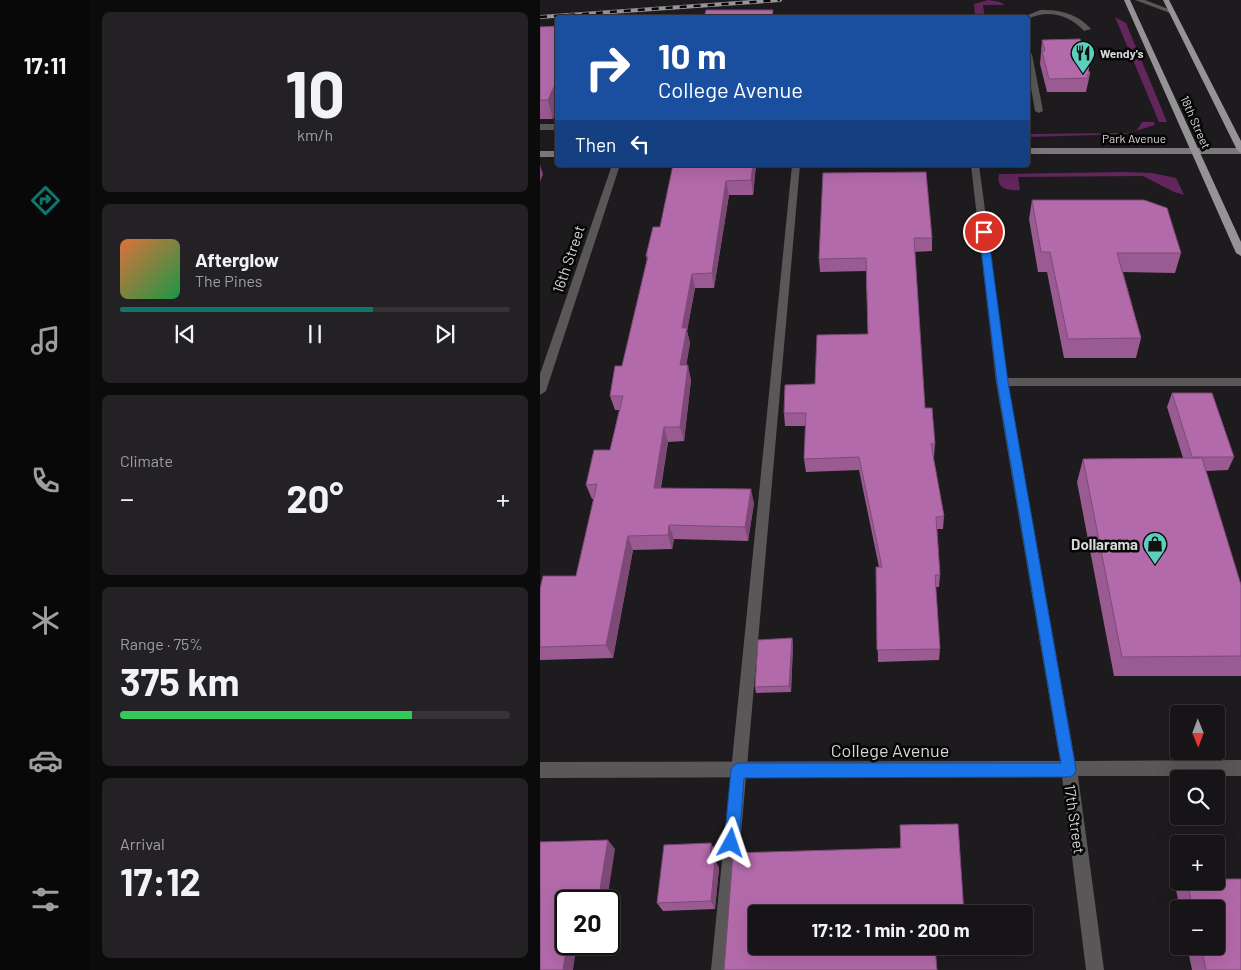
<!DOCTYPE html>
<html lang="en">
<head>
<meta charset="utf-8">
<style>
  body { margin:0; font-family:Barlow,sans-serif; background:#232123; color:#f1f3f6; height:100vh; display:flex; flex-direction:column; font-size:19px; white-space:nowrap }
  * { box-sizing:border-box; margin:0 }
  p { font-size:16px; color:#9e9ea1 }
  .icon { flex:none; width:28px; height:28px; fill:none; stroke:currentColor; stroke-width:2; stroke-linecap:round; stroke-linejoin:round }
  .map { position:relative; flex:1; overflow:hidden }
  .drawer { display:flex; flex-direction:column; gap:12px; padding:12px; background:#0c0b0c; width:450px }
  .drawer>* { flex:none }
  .hud { position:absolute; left:15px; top:15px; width:475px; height:152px; border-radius:5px; box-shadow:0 5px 20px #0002,0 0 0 1px #353335; background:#1a4fa0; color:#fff; overflow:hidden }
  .needle { width:32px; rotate:179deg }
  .tools { position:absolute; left:630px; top:705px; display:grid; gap:10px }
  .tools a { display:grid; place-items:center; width:55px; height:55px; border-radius:5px; background:#161416; box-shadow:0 5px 20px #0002,0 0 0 1px #353335; font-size:25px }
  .speed { position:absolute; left:15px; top:890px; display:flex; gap:10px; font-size:25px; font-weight:700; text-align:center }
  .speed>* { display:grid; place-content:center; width:65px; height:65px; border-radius:50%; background:#161416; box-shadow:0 5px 20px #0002,0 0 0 1px #353335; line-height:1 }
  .speed .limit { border:2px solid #111; border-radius:8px; background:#fff; color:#111 }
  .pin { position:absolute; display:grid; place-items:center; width:42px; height:42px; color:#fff; margin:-21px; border:2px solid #fff; border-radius:50%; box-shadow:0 1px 5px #0007 }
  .me { position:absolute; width:55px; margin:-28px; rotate:5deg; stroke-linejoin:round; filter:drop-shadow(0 0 4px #0008) }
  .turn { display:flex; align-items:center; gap:18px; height:105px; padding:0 20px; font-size:22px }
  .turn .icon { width:65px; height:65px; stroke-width:2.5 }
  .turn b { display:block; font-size:35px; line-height:42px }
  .then { display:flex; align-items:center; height:48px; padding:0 20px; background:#0003; gap:10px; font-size:19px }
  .big { font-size:38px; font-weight:700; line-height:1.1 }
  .drawer .tile { flex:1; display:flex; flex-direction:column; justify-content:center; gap:8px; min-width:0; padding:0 18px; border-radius:8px; background:#232123 }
  .drawer .dial { align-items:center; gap:0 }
  .dial b { font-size:65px; line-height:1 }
  .song { display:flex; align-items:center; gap:15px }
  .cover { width:60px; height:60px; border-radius:8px; background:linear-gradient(135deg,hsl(20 70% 55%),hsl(140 70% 35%)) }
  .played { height:5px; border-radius:2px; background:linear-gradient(90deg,#0f766e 65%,#353335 65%) }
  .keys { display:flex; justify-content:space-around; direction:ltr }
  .heat { display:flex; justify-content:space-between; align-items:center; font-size:28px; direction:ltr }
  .charge { height:8px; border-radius:4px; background:linear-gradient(90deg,#34c759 75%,#353335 0) }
  .trip { position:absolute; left:208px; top:905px; width:285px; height:50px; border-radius:5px; background:#161416; box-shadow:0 5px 20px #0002,0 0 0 1px #353335; font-weight:700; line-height:50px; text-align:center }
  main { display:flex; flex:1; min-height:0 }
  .dock { display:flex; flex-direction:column; width:90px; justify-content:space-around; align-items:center; background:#090809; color:#9e9ea1 }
  .dock .icon { width:35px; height:35px }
  .dock .selected { color:#0f766e }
  .dock b { font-size:22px; color:#f1f3f6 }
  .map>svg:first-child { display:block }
  .green { fill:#62265c }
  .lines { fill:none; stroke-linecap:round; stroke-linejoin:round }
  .lane { fill:#595758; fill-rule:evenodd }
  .street { fill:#595758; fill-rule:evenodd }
  .secondary { fill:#7b797b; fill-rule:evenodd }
  .primary { fill:#969396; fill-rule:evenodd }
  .rail-casing { stroke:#999799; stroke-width:4 }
  .rail { stroke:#070607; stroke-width:2.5; stroke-dasharray:7; stroke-linecap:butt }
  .wall { fill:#9a5b92 }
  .shaded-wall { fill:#7d4a77 }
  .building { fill:#b36aaa; stroke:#7d4a77 }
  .route { fill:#1a73e8; stroke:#114b97 }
  .labels { text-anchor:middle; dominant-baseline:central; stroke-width:5; stroke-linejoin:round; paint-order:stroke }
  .far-poi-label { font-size:12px; font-weight:bold; fill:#d8d6d7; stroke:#070607; text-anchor:start }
  .far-street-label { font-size:12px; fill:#d8d6d7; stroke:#070607 }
  .street-label { font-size:15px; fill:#d8d6d7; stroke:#070607 }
  .poi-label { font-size:15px; font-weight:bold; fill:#d8d6d7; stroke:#070607; text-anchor:end }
  .near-street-label { font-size:18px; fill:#d8d6d7; stroke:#070607 }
</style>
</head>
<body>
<main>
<nav class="dock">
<b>17:11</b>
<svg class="icon selected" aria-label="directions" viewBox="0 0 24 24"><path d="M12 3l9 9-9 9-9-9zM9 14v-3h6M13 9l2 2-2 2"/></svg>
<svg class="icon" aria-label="music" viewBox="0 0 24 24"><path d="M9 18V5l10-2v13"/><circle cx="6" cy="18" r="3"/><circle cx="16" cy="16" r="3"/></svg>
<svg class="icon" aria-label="phone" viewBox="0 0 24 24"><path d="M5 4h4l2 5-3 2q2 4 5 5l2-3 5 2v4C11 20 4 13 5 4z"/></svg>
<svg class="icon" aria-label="climate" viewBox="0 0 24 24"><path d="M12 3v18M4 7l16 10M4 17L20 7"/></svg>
<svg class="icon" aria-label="car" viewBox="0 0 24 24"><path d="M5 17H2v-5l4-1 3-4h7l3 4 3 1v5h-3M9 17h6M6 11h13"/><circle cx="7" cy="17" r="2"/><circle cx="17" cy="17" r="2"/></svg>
<svg class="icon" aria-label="filters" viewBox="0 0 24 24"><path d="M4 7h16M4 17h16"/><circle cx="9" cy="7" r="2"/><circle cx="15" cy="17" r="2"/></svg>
</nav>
<section class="drawer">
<div class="tile dial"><b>10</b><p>km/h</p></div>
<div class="tile">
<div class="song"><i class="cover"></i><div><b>Afterglow</b><p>The Pines</p></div></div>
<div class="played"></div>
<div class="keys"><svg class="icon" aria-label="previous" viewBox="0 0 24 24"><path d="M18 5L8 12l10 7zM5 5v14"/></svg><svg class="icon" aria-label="pause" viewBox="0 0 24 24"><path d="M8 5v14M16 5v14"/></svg><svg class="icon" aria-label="next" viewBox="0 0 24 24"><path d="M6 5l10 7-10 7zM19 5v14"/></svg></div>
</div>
<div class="tile"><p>Climate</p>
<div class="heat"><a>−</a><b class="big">20°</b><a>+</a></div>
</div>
<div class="tile"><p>Range · 75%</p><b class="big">375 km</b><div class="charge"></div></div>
<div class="tile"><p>Arrival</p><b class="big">17:12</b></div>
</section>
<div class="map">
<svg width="701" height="970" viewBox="0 0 701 970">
  <rect width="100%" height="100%" fill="#1d1b1d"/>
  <!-- green -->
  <path class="green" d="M448,0l12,2 5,3h-22l2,12h-10l-1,-13z
    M575,17l11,6 41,99h-8z
    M602,122h12l1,3 -30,9 -97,3v-3l98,-1 11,-3z
    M584,172l28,1 24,5 8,17 -10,-3 -31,-16 -125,1 2,13c-13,1 -24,-1 -21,-16z"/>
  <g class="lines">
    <!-- lane -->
    <path class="lane" d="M595,0h10l31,12 -6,1z
      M500,10c20,-1 38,4 51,19l-7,2c-15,-16 -36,-22 -56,-12v-1h-7z
      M265,15h6l1,3h-8z
      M488,52l4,2 11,57 -4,2 -4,-2 -7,-40z
      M0,124h18v6h-18z
      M252,165h8l-71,805h-18z
      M462,378h239v8h-239l-6,-4z"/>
    <!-- street -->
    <path class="street" d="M72,165h8l-74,226 -6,4v-21z
      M431,165h8l29,217 67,379 166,-1v16h-163l26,194h-18l-24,-194 -522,2v-16l520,-1 -64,-379z"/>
    <!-- secondary -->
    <path class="secondary" d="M488,148h213v6h-213z
      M0,151h18v6h-18z"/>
    <!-- primary -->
    <path class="primary" d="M584,0h6l111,242v14l-5,-3z
      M623,0h6l72,141v12l-4,-3z"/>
    <!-- rail casing -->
    <g class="rail-casing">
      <path id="rail" d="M0,17l240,-17"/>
    </g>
    <!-- rail -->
    <use href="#rail" class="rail"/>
  </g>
  <!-- wall -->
  <path class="wall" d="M0,27l13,92h-13z
    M502,40l47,27v4l1,3 -4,18h-39l-7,-28z
    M133,165h83l-3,30h-24l-15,93h-19l-8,43 3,12 -4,22 5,15 -7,61 -16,1 -7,46 93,15 -6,38 -74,-2 -2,10 -39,1 -20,108 -73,2v-71l36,-13 18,-77h-2l-6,-14 24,-35 9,-40h-4l-5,-14 12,-30 25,-106 -1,-4 14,-29z
    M283,173l109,65v13l-18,1 11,156 10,36 -1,13h-1l11,59 -1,13h-6l3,46 -1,12h-4l5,62 -1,11 -61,2 -2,-95h3l-20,-97 -53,2 -2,-13 2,-33h-21l-1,-13 84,-79 -2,-63 -46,1 -1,-13z
    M492,200l149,53 -6,20 -52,-1 18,66 -5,20h-72l-17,-86h-9l-9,-53z
    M632,393l62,64 -6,13 -22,1 35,114v91h-127l-37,-194 6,-23 100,-1 -16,-51z
    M252,638l1,7 -2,47 -35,1 -1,-6z
    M418,824l-202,90 144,-66v-23z
    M176,852l-1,8 4,8 -4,41 -52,2 -6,-8z
    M645,881h31l25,89h-49l-5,-24h29v-37h-36l-4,-19z"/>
  <!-- shaded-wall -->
  <path class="shaded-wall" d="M18,78v31l-5,10 -5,-19z
    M0,165l3,9 -3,8z
    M213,165h3l-3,30 -2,-15z
    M186,181l3,14 -15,93 -2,-15z
    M152,274l3,14 -8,43 3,12 -6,37 -4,-15 2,-37z
    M148,365l3,15 -7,61 -4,-14z
    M124,427l4,15 -10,60 -4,-14z
    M211,489l3,14 -6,38 -3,-14z
    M129,525l5,14 -2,10 -4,-14z
    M88,536l5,14 -20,108 -7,-13z
    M252,638l1,7 -2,47 -2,-6z
    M68,840l7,9 -8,52h-9z
    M171,843l5,9 -1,8 4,8 -4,41 -4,-8 -1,-41z
    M27,944h10l-4,26h-10z"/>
  <!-- building -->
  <path class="building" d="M166,10h67l-1,8h-68z
    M18,26v52l-10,22h-8v-73z
    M540,39l9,28h-2l3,7 -3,1 2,3 -40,1 -7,-28h3l-3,-11z
    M133,165h80l-2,15 -25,1 -14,92 -20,1 -10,54h5l-7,37h8l-8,62h-16l-10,61 97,1 -6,38 -76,-2 -1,10 -40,1 -22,109 -66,2v-58l3,-13h33l21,-92 -11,1 8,-35h16l13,-54h-13l5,-30h7l26,-110h-2l7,-29h7z
    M386,172l6,66h-18l11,170h7l3,36h-4l13,72 -8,1 4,58h-5l5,74 -63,1 -1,-83h6l-23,-110 -55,2 2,-46h-22l1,-28 30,-1 2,-49 51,-1 -2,-76 -47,1 4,-86z
    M492,200h112l23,8 14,45h-64l24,85 -73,1 -18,-87h-9z
    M632,393h40l22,64h-42z
    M662,458l39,127v71l-119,1 -39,-198z
    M252,638l-3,48 -34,1 3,-47z
    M418,824l6,90h-208v32h179l2,24h-213l9,-117 168,-5 -1,-23z
    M68,840l-10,61h-32v43h1l-4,26h-23v-128z
    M171,843l-1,17 5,-1 -4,42 -54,2 7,-58z
    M676,879h25v91h-35l-5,-24h15v-37h-23l-6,-28h29z"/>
  <!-- route -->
  <path class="route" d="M444,229l4,3 20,150 68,388 -2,5 -5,2 -325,1 -5,65 -2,5 -6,3 -5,-3 -2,-5 7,-73 2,-4 5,-3h323l-64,-381 -18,-150z"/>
  <!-- icons -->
  <defs>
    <g id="restaurant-pin" transform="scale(1.25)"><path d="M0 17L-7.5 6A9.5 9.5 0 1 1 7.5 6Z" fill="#5bcebc" stroke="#070607"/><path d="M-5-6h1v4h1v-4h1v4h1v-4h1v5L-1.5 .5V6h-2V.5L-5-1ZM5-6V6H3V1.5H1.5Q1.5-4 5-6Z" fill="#111"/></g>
    <g id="shop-pin" transform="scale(1.25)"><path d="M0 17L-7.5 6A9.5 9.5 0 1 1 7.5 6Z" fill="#5bcebc" stroke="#070607"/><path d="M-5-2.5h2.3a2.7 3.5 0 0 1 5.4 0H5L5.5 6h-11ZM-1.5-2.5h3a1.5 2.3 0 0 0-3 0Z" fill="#111"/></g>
  </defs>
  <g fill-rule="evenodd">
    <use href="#restaurant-pin" x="543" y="53"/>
    <use href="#shop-pin" x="615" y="544"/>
  </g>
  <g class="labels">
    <!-- far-poi labels -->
    <g class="far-poi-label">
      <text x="560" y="53">Wendy's</text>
    </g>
    <!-- far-street labels -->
    <g class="far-street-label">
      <text transform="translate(656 122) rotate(66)">18th Street</text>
      <text x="594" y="138">Park Avenue</text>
    </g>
    <!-- street labels -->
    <g class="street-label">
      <text transform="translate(28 259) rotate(-71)">16th Street</text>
      <text transform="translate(535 819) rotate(82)">17th Street</text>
    </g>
    <!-- poi labels -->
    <g class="poi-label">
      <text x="598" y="544">Dollarama</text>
    </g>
    <!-- near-street labels -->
    <g class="near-street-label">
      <text x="350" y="750">College Avenue</text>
    </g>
  </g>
</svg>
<div class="tools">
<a><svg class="needle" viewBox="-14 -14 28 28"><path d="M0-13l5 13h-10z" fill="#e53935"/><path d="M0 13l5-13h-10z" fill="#9e9ea1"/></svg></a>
<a><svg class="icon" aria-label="search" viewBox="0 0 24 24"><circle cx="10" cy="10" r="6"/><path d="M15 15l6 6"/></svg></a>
<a>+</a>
<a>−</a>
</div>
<div class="speed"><div class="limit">20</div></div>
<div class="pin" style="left:444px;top:232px;background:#d93025"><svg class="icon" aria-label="arrive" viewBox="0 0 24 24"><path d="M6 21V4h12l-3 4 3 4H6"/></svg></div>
<svg class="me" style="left:191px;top:843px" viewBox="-20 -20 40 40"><path d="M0-17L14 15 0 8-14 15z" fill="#1a73e8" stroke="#fff" stroke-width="4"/></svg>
<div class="trip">17:12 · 1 min · 200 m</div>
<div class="hud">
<div class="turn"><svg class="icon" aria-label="right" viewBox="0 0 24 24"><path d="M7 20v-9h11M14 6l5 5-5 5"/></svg><div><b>10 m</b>College Avenue</div></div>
<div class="then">Then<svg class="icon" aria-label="left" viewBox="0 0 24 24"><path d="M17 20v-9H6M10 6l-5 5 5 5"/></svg></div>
</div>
</div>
</main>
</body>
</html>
